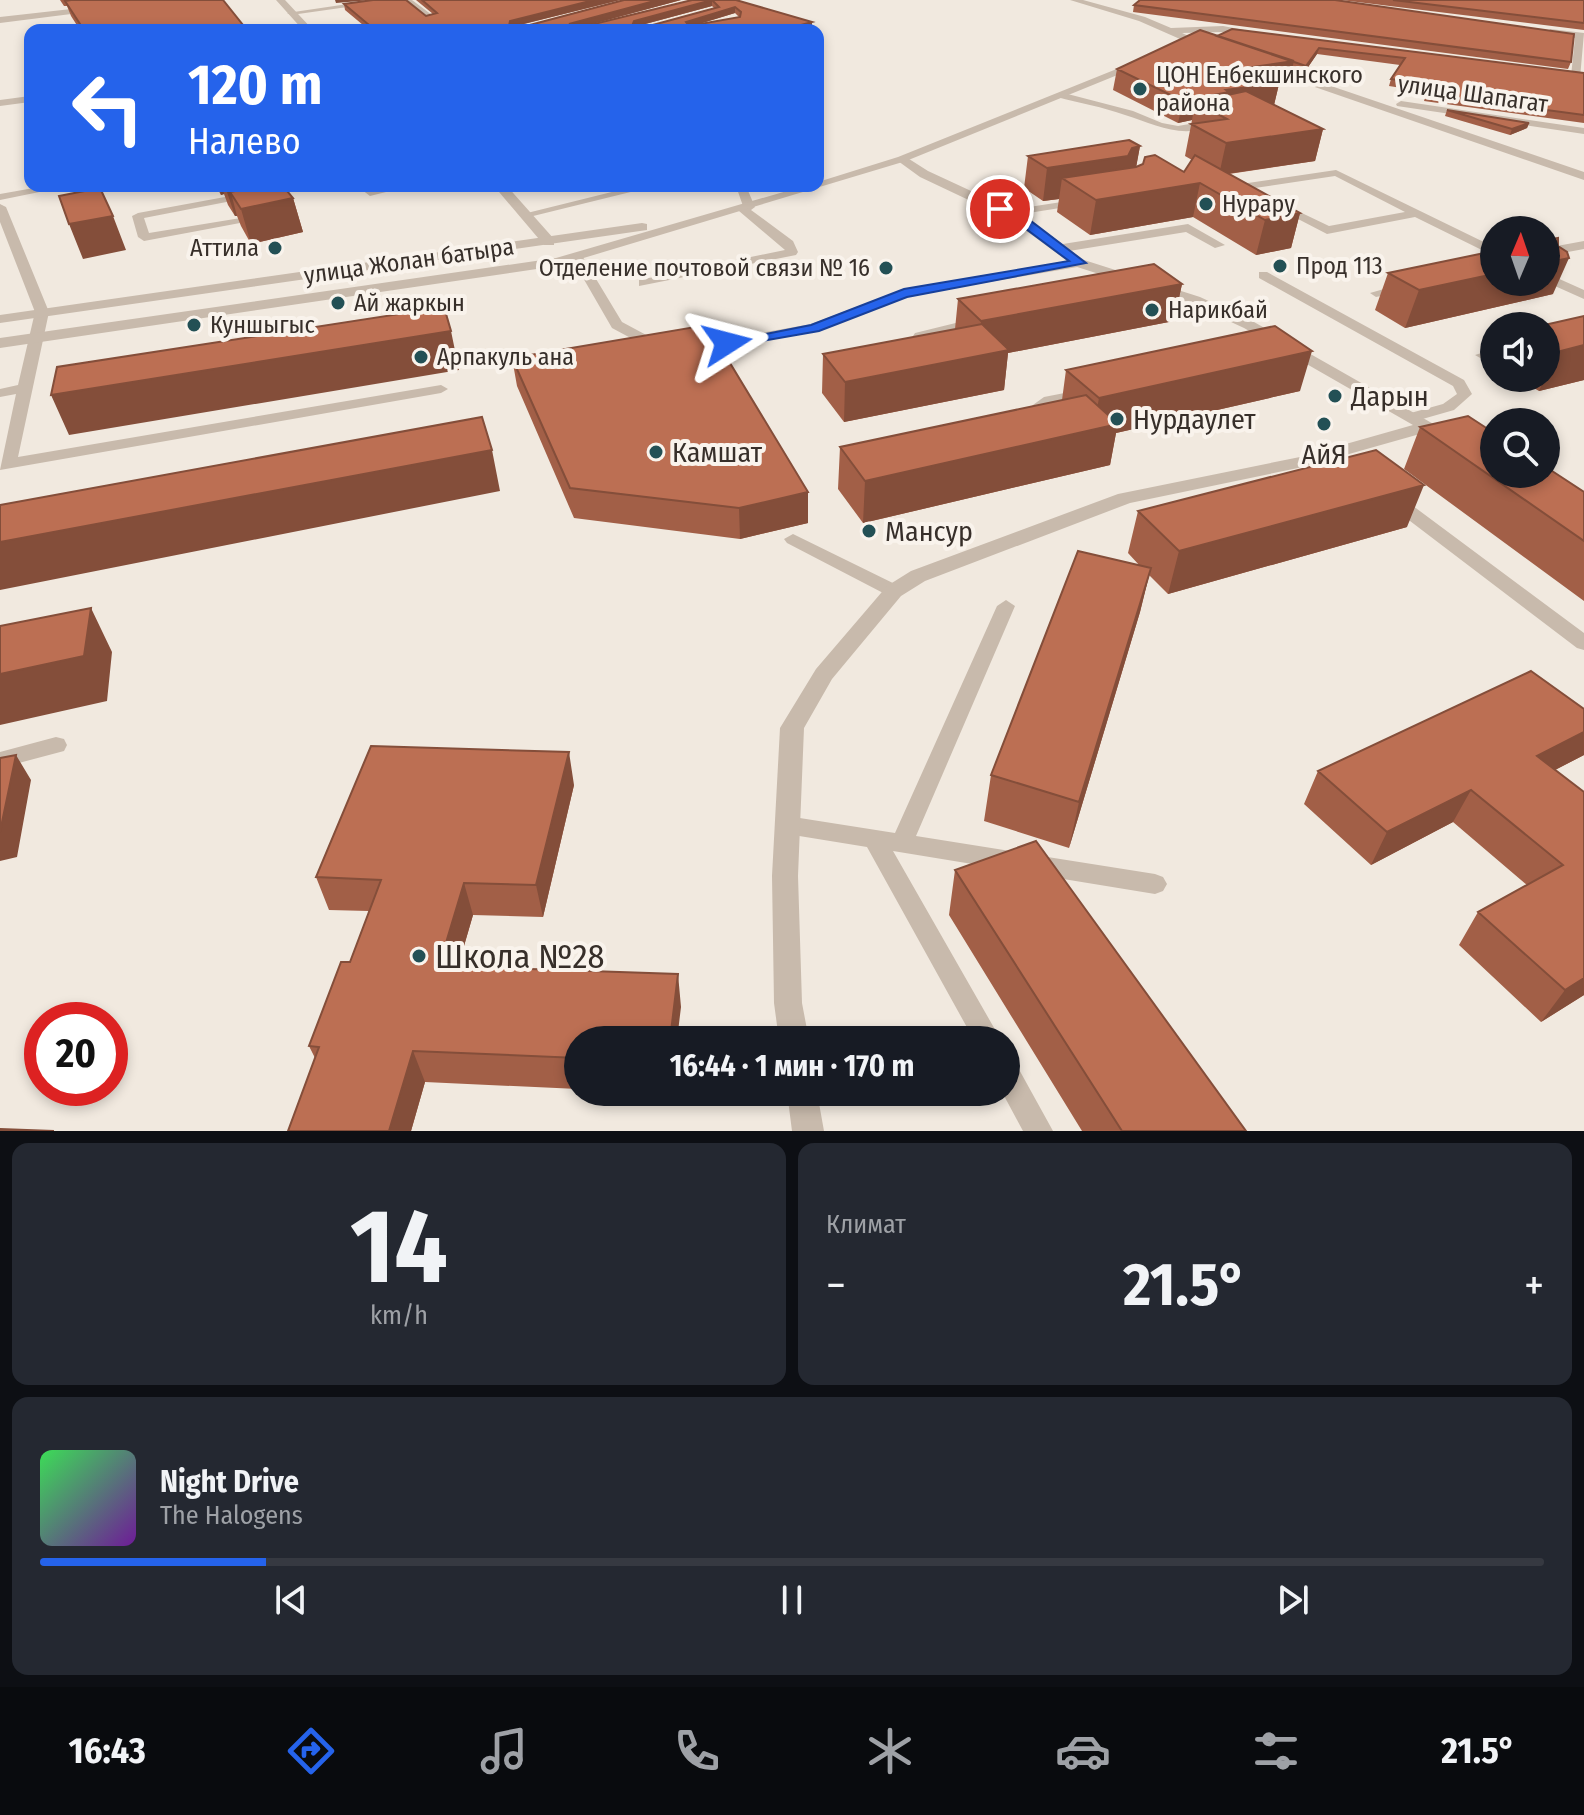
<!DOCTYPE html>
<html lang="ru">
<head>
<meta charset="utf-8">
<style>
  body { margin:0; font-family:"Fira Sans Condensed",sans-serif; background:#242831; color:#f1f3f6; height:100vh; display:flex; flex-direction:column; font-size:30px; white-space:nowrap }
  * { box-sizing:border-box; margin:0 }
  p { font-size:26px; color:#9ea1a6 }
  .icon { flex:none; width:44px; height:44px; fill:none; stroke:currentColor; stroke-width:2; stroke-linecap:round; stroke-linejoin:round }
  .map { position:relative; height:1131px; overflow:hidden }
  .details { display:flex; flex-direction:column; gap:12px; padding:12px; background:#0d0f14; flex:1 }
  .details>* { flex:none }
  .guide { position:absolute; left:24px; top:24px; width:800px; height:168px; border-radius:16px; box-shadow:0 4px 12px #0003; background:#2563eb; color:#fff; overflow:hidden }
  .needle { width:52px; rotate:2deg }
  .tools { position:absolute; left:1480px; top:216px; display:grid; gap:16px }
  .tools a { display:grid; place-items:center; width:80px; height:80px; border-radius:50%; background:#171b24; box-shadow:0 4px 12px #0003; font-size:40px }
  .speed { position:absolute; left:24px; top:1002px; display:flex; gap:16px; font-size:40px; font-weight:700; text-align:center }
  .speed>* { display:grid; place-content:center; width:104px; height:104px; border-radius:50%; background:#171b24; box-shadow:0 4px 12px #0003; line-height:1 }
  .speed .limit { border:12px solid #d22; background:#fff; color:#111 }
  .pin { position:absolute; display:grid; place-items:center; width:68px; height:68px; color:#fff; margin:-34px; border:4px solid #fff; border-radius:50%; box-shadow:0 2px 8px #0007 }
  .me { position:absolute; width:88px; margin:-44px; rotate:81deg; stroke-linejoin:round; filter:drop-shadow(0 0 6px #0008) }
  .turn { display:flex; align-items:center; gap:28px; height:168px; padding:0 32px; font-size:36px }
  .turn .icon { width:104px; height:104px; stroke-width:2.5 }
  .turn b { display:block; font-size:56px; line-height:68px }
  .big { font-size:60px; font-weight:700; line-height:1.1 }
  .details .widget { flex:1; display:flex; flex-direction:column; justify-content:center; gap:12px; min-width:0; padding:0 28px; border-radius:16px; background:#242831 }
  .details .dial { align-items:center; gap:0 }
  .dial b { font-size:104px; line-height:1 }
  .song { display:flex; align-items:center; gap:24px }
  .cover { width:96px; height:96px; border-radius:12px; background:linear-gradient(135deg,hsl(130 70% 55%),hsl(280 70% 35%)) }
  .played { height:8px; border-radius:4px; background:linear-gradient(90deg,#2563eb 15%,#363941 15%) }
  .keys { display:flex; justify-content:space-around; direction:ltr }
  .heat { display:flex; justify-content:space-between; align-items:center; font-size:44px; direction:ltr }
  .details .tiles { flex:1; display:grid; gap:12px; grid-template-columns:1fr 1fr }
  .widget:last-child { grid-column:span 2 }
  .trip { position:absolute; left:564px; top:1026px; width:456px; height:80px; border-radius:40px; background:#171b24; box-shadow:0 4px 12px #0003; font-weight:700; line-height:80px; text-align:center }
  .tabs { display:flex; height:128px; justify-content:space-around; align-items:center; background:#090b0e; color:#9ea1a6 }
  .tabs .icon { width:56px; height:56px }
  .tabs .current { color:#2563eb }
  .tabs b { font-size:36px; color:#f1f3f6 }
  .map>svg:first-child { display:block }
  .lines { fill:none; stroke-linecap:round; stroke-linejoin:round }
  .service { fill:#c8baac; fill-rule:evenodd }
  .minor { fill:#c8baac; fill-rule:evenodd }
  .tertiary { fill:#c8baac; fill-rule:evenodd }
  .wall { fill:#a25f47; fill-rule:evenodd }
  .shaded-wall { fill:#844e3a }
  .building { fill:#bc6f53; stroke:#844e3a; stroke-width:2; fill-rule:evenodd }
  .route { fill:#2563eb; stroke:#184099; stroke-width:2 }
  .poi-dot { fill:#235055; stroke:#f9f3ec; stroke-width:3 }
  .labels { text-anchor:middle; dominant-baseline:central; stroke-width:8; stroke-linejoin:round; paint-order:stroke }
  .far-poi-label { font-size:24px; fill:#372f2a; stroke:#f9f3ec; text-anchor:start }
  .far-street-label { font-size:24px; fill:#372f2a; stroke:#f9f3ec }
  .poi-label { font-size:28px; fill:#372f2a; stroke:#f9f3ec; text-anchor:start }
  .near-poi-label { font-size:34px; fill:#372f2a; stroke:#f9f3ec; text-anchor:start }
</style>
</head>
<body>
<div class="map">
<svg width="1584" height="1131" viewBox="0 0 1584 1131">
  <rect width="100%" height="100%" fill="#f1e9df"/>
  <g class="lines">
    <!-- service -->
    <path class="service" d="M375,0h22l-106,15 -4,-2z
      M403,0h9l24,18 -7,2z
      M1060,92l73,19 29,12 16,3 34,-6 5,3c-32,18 -61,2 -92,-8 -22,-8 -46,-12 -68,-18z
      M1336,170l158,77v9l-79,-39 -88,17 -54,-28 10,-2 46,22 76,-14 -70,-36 -94,14 -6,-3 6,-3z
      M45,186h24l-69,14v-6z
      M285,186h23l-164,32 5,15 116,-19v4l-4,1 -117,22 -6,-4 -6,-21 6,-3z
      M357,186h12l3,3 38,-3 -40,10z
      M636,186h19l-130,32 -6,-3z
      M736,186h10l9,21 -4,3 42,31 5,11 -2,3 -157,31v-6l5,-1 141,-29 -46,-39 -2,-2 6,-3z
      M1081,199l6,3 -2,2 -76,12 -6,-3 6,-3z
      M0,204l6,3 43,105 -31,145 423,-72 7,4 -7,4 -441,77 16,-76 -16,3v-8l18,-4 17,-73 -35,-90z
      M1188,224l37,21 -10,3 -29,-16 -123,20 -6,-4 6,-4z
      M1584,241v8l-38,7v-8z
      M573,254h8l41,68 41,22v6h-10l-41,-22 -41,-71z
      M1079,259l4,1v6l-176,30 -88,35 -121,21 -7,-4 7,-4 113,-20 93,-35z
      M1259,272h8l197,108 8,14 -18,16 -42,12 -5,-2v-6l36,-10 14,-10 -4,-8 -194,-108z
      M1546,273l38,17v9l-38,-17z
      M1405,283l6,4 -1,3 -34,7 -6,-4z
      M976,318l5,1v6l-50,12 11,9v6h-10l-19,-16 2,-3z
      M1494,349v8l-12,2 -7,-4z
      M1085,389l5,1v6l-36,8 -27,16 -8,-5 25,-18z
      M1395,496l6,1 183,136v17l-7,-2 -188,-143 -2,-4 2,-4z
      M793,534l108,53 2,4 -2,4h-14l-100,-52 -3,-4z
      M1006,600l9,6 -99,230 239,38 8,3 4,7 -4,7 -8,3 -262,-43 108,189h-27l-107,-193 -80,-13 -8,-3 -3,-6 3,-6 8,-3 108,17 102,-227z
      M56,737l8,2 3,6 -3,6 -64,17v-16z
      M1006,1060l10,4 37,67h-30l-21,-39h4z"/>
    <!-- minor -->
    <path class="minor" d="M276,0h9l28,30h-10z
      M1070,0h13l62,17 26,11 52,-2 37,7 -5,3 -32,-4 -41,1 26,12 -3,5 -66,-29z
      M98,6l-3,5 -95,12v-6z
      M1550,29l34,4 -4,45 -9,-2 4,-38 -28,-4z
      M1266,64l318,108v8l-321,-111z
      M30,96v6l-30,4v-6z
      M1401,101l183,27v6l-187,-28 -1,-2z
      M898,157h8l22,14 95,44 61,45 116,37 54,25 183,104 -3,4 -131,37 -173,36 -205,78 -24,15 -69,83 -28,49 -6,148 4,127 7,37h-30l-5,-37 -2,-127 8,-148 36,-59 71,-83 24,-15 207,-77 182,-37 113,-32 -169,-97 -54,-25 -116,-37 -61,-45 -93,-44 -22,-16z
      M494,186h13l47,53v6h-10z
      M787,1092h30l7,39h-32z"/>
    <!-- tertiary -->
    <path class="tertiary" d="M1139,60l3,5 -236,96 -349,105 -557,82v-10l556,-80 248,-72h14v-4l80,-25z
      M642,223l5,1v6l-647,93v-8z"/>
  </g>
  <!-- wall -->
  <path class="wall" d="M60,0h163l24,30h-167l-9,-14 -4,-10h-3z
    M416,0h204l-104,26h10l98,-26h57l-96,26 107,-26h44l76,22v6l-6,2h-437l-24,-20 -1,-6 82,12 7,-2zM712,6l2,2 -65,18h-11zM735,13l4,4 -40,7z
    M1341,0h243v30z
    M1134,5l437,57 -3,7 -435,-57z
    M1217,36l367,37v50l-160,-22 3,-9 -38,-6 2,-7 9,-14 -83,-11 -13,19 -11,-4 -4,13 -10,2 -5,21 49,24 -8,32 -86,13 71,39 -9,35 -35,7 -63,-38 -103,18 -33,-23 2,-13 -16,2 -19,-13 4,-32 112,-10 -4,21 48,5 8,-12 -7,-4 7,-36 -14,3 -65,-33 4,-21z
    M1447,110l82,13 -2,5 -17,7 -65,-19z
    M216,186h67l10,12 10,34 -52,12 -10,-18 -4,-10h-2l-7,-11 -4,-11 -3,1z
    M1388,273l165,21 -148,34 -30,-18z
    M1182,284l-8,37 -166,32 -4,37 -160,32 -22,-29 1,-39 132,-25 3,-30z
    M1584,316v64l-45,11 -22,-13h29v-52z
    M512,358l296,165 -68,16 -166,-21 -57,-132z
    M1066,370l234,21 -184,42 -6,32 -247,58 -25,-34 2,-42 222,-47z
    M1420,427l164,65v109l-180,-132z
    M1138,511l269,16 -239,67 -19,-19 -9,37 -71,236 -85,-27 7,-46 149,-209 -12,-13z
    M1584,755l-29,15 29,22v203l-43,27 -82,-77 19,-33 49,-27 -74,-63 -82,43 -67,-61 14,-33z
    M574,785l-31,132 -70,-2 -15,51 223,41 -103,33v49l-153,-7 -14,49h-123l27,-73 -6,-12 41,-84 19,-51 -40,-1 -13,-33z
    M955,870l291,261h-164l-133,-216z"/>
  <!-- shaded-wall -->
  <path class="shaded-wall" d="M335,0h36l-35,3z
    M594,0h26l-109,27 -2,-1 1,-5z
    M658,0h23l-111,30 -1,-6z
    M712,0v6l-78,21 -2,-1 2,-5z
    M735,7v6l-49,15v-6z
    M812,22v6l-6,2h-23z
    M1319,48l-2,6 -13,19 2,-7z
    M1294,61l-5,21 -10,2 -5,21 -79,-3 -3,18 -14,3 5,-22 63,-33z
    M1529,123l-2,5 -17,7 2,-6z
    M1323,129l-8,32 -96,14 7,-32z
    M1140,146l-6,33 -72,-1 -3,21 -16,2 4,-33z
    M1200,183l-7,34 -103,18 6,-35z
    M219,186h3l2,8 -3,1z
    M225,186h41l27,12 10,34 -52,12 -10,-35 -10,-16 6,23h-2z
    M1300,213l-9,35 -35,7 9,-35z
    M113,216l13,34 -43,9 -14,-35z
    M1569,258l-16,36 -148,34 14,-38 75,-16v8h52v-19z
    M1182,284l-8,37 -166,32 -4,37 -160,32 1,-40 133,-26 3,-35z
    M451,331l8,39 -390,65 -18,-40z
    M1584,345v35l-45,11 18,-39z
    M1312,351l-12,40 -184,42 -6,32 -247,58 2,-42 228,-51 6,-32z
    M492,450l8,41 -500,99v-48z
    M1424,485l-17,42 -239,67 11,-43z
    M808,492v31l-68,16 -1,-31z
    M1151,568l-11,44 -71,236 10,-46z
    M91,608l21,44 -5,49 -107,24v-51z
    M1584,732v23l-66,34 19,-33z
    M569,752l5,33 -31,132 -7,-32z
    M16,755l15,25 -14,77 -17,4v-29z
    M1471,790l-18,32 -82,43 16,-33z
    M464,883l9,32 -24,83 -10,-32z
    M678,974l3,33 -4,33h-7z
    M1584,978v17l-43,27 24,-32z
    M413,1051l12,31 -14,49h-22z"/>
  <!-- building -->
  <path class="building" d="M71,0h152l24,30h-163l-19,-29z
    M373,0h33l20,16 11,-3 -15,-13h172l-84,21 -1,5h17l98,-26h34l-89,24 17,2 106,-26h20l-78,21 -2,5h17l70,-19 -7,-7h24l76,22 -29,8h-408l-31,-26zM735,7l6,5 -1,5 -51,9 -3,-4z
    M1140,0h195l239,34 -3,28 -437,-57z
    M1393,0h191v23z
    M1232,29l352,44v42l-158,-21 4,-9 -39,-6 14,-21 -86,-10 -13,18 -89,-30z
    M1200,30l94,31 -48,7 33,15 -53,7 3,2 -46,9 -66,-32z
    M1246,91l77,38 -97,14 -35,-19 36,-5 -32,-17z
    M1447,110l82,13 -17,6z
    M1129,140l11,6 -8,2 -4,8 -81,12 -19,-12z
    M1155,155l29,17 11,-17 105,58 -35,7 -65,-37 -104,17 -34,-22 74,-11 7,-3 2,-7z
    M259,186h24l10,12 -52,11 -11,-17z
    M100,188l13,28 -44,8 -10,-28z
    M1558,238v8l9,6 2,6 -23,5v-23z
    M1494,251v23l-75,16 -31,-17z
    M1154,264l28,20 -201,37 -23,-22z
    M444,307l7,24 -400,64 6,-28z
    M1584,316v29l-27,7 -11,-6v-20h-6z
    M982,324l27,26 -164,32 -22,-28z
    M707,325l101,167 -69,16 -169,-20 -58,-130z
    M1275,326l37,25 -213,47 -33,-28z
    M1086,395l32,29 -253,57 -25,-34z
    M1468,416l26,17v41h52v-7l38,25v49l-164,-114z
    M482,417l10,33 -492,92v-37z
    M1376,450l48,35 -245,66 -41,-40z
    M1078,551l73,17 -72,234 -88,-27z
    M91,608l-7,48 -84,18v-48z
    M1531,671l53,38v23l-47,24 47,36v186l-19,12 -87,-78 85,-47 -92,-75 -84,42 -69,-61z
    M371,746l198,6 -33,133 -72,-2 -25,83 239,8 -8,66h-92v18l-165,-7 -24,80h-101l31,-84 -10,-1 32,-84h9l31,-82 -65,-3z
    M16,755l-16,77v-74z
    M1036,841l210,290h-124l-167,-261z
    M0,1129l54,2h-54z"/>
  <!-- route -->
  <path class="route" d="M1000,206l23,9 63,48 -179,34 -88,34 -92,16 -7,-4 91,-18 93,-36 165,-28 -55,-41 -18,-9z"/>
  <!-- markers -->
  <g class="poi-dot">
    <circle cx="1140" cy="89" r="8"/>
    <circle cx="1206" cy="204" r="8"/>
    <circle cx="275" cy="248" r="8"/>
    <circle cx="1280" cy="266" r="8"/>
    <circle cx="886" cy="268" r="8"/>
    <circle cx="338" cy="303" r="8"/>
    <circle cx="1152" cy="310" r="8"/>
    <circle cx="194" cy="325" r="8"/>
    <circle cx="421" cy="357" r="8"/>
    <circle cx="1335" cy="396" r="8"/>
    <circle cx="1117" cy="419" r="8"/>
    <circle cx="1324" cy="424" r="8"/>
    <circle cx="656" cy="452" r="8"/>
    <circle cx="869" cy="531" r="8"/>
    <circle cx="419" cy="956" r="8"/>
  </g>
  <g class="labels">
    <!-- far-poi labels -->
    <g class="far-poi-label">
      <text x="1156" y="75">ЦОН Енбекшинского<tspan x="1156" dy="28">района</tspan></text>
      <text x="1222" y="204">Нурару</text>
      <text x="259" y="248" text-anchor="end">Аттила</text>
      <text x="1296" y="266">Прод 113</text>
      <text x="870" y="268" text-anchor="end">Отделение почтовой связи № 16</text>
      <text x="354" y="303">Ай жаркын</text>
      <text x="1168" y="310">Нарикбай</text>
      <text x="210" y="325">Куншыгыс</text>
      <text x="437" y="357">Арпакуль ана</text>
    </g>
    <!-- far-street labels -->
    <g class="far-street-label">
      <text transform="translate(1473 94) rotate(8)">улица Шапагат</text>
      <text transform="translate(409 261) rotate(-8)">улица Жолан батыра</text>
    </g>
    <!-- poi labels -->
    <g class="poi-label">
      <text x="1351" y="396">Дарын</text>
      <text x="1133" y="419">Нурдаулет</text>
      <text x="672" y="452">Камшат</text>
      <text x="1324" y="454" text-anchor="middle">АйЯ</text>
      <text x="885" y="531">Мансур</text>
    </g>
    <!-- near-poi labels -->
    <g class="near-poi-label">
      <text x="435" y="956">Школа №28</text>
    </g>
  </g>
</svg>
<div class="tools">
<a><svg class="needle" viewBox="-14 -14 28 28"><path d="M0-13l5 13h-10z" fill="#e53935"/><path d="M0 13l5-13h-10z" fill="#9ea1a6"/></svg></a>
<a><svg class="icon" aria-label="sound" viewBox="0 0 24 24"><path d="M4 9h4l5-4v14l-5-4H4zM17 9q2 3 0 6"/></svg></a>
<a><svg class="icon" aria-label="search" viewBox="0 0 24 24"><circle cx="10" cy="10" r="6"/><path d="M15 15l6 6"/></svg></a>
</div>
<div class="speed"><div class="limit">20</div></div>
<div class="pin" style="left:1000px;top:209px;background:#d93025"><svg class="icon" aria-label="arrive" viewBox="0 0 24 24"><path d="M6 21V4h12l-3 4 3 4H6"/></svg></div>
<svg class="me" style="left:727px;top:343px" viewBox="-20 -20 40 40"><path d="M0-17L14 15 0 8-14 15z" fill="#2563eb" stroke="#fff" stroke-width="4"/></svg>
<div class="trip">16:44 · 1 мин · 170 m</div>
<div class="guide">
<div class="turn"><svg class="icon" aria-label="left" viewBox="0 0 24 24"><path d="M17 20v-9H6M10 6l-5 5 5 5"/></svg><div><b>120 m</b>Налево</div></div>
</div>
</div>
<section class="details">
<div class="tiles">
<div class="widget dial"><b>14</b><p>km/h</p></div>
<div class="widget"><p>Климат</p>
<div class="heat"><a>−</a><b class="big">21.5°</b><a>+</a></div>
</div>
<div class="widget">
<div class="song"><i class="cover"></i><div><b>Night Drive</b><p>The Halogens</p></div></div>
<div class="played"></div>
<div class="keys"><svg class="icon" aria-label="previous" viewBox="0 0 24 24"><path d="M18 5L8 12l10 7zM5 5v14"/></svg><svg class="icon" aria-label="pause" viewBox="0 0 24 24"><path d="M8 5v14M16 5v14"/></svg><svg class="icon" aria-label="next" viewBox="0 0 24 24"><path d="M6 5l10 7-10 7zM19 5v14"/></svg></div>
</div>
</div>
</section>
<nav class="tabs">
<b>16:43</b>
<svg class="icon current" aria-label="directions" viewBox="0 0 24 24"><path d="M12 3l9 9-9 9-9-9zM9 14v-3h6M13 9l2 2-2 2"/></svg>
<svg class="icon" aria-label="music" viewBox="0 0 24 24"><path d="M9 18V5l10-2v13"/><circle cx="6" cy="18" r="3"/><circle cx="16" cy="16" r="3"/></svg>
<svg class="icon" aria-label="phone" viewBox="0 0 24 24"><path d="M5 4h4l2 5-3 2q2 4 5 5l2-3 5 2v4C11 20 4 13 5 4z"/></svg>
<svg class="icon" aria-label="climate" viewBox="0 0 24 24"><path d="M12 3v18M4 7l16 10M4 17L20 7"/></svg>
<svg class="icon" aria-label="car" viewBox="0 0 24 24"><path d="M5 17H2v-5l4-1 3-4h7l3 4 3 1v5h-3M9 17h6M6 11h13"/><circle cx="7" cy="17" r="2"/><circle cx="17" cy="17" r="2"/></svg>
<svg class="icon" aria-label="filters" viewBox="0 0 24 24"><path d="M4 7h16M4 17h16"/><circle cx="9" cy="7" r="2"/><circle cx="15" cy="17" r="2"/></svg>
<b>21.5°</b>
</nav>
</body>
</html>
